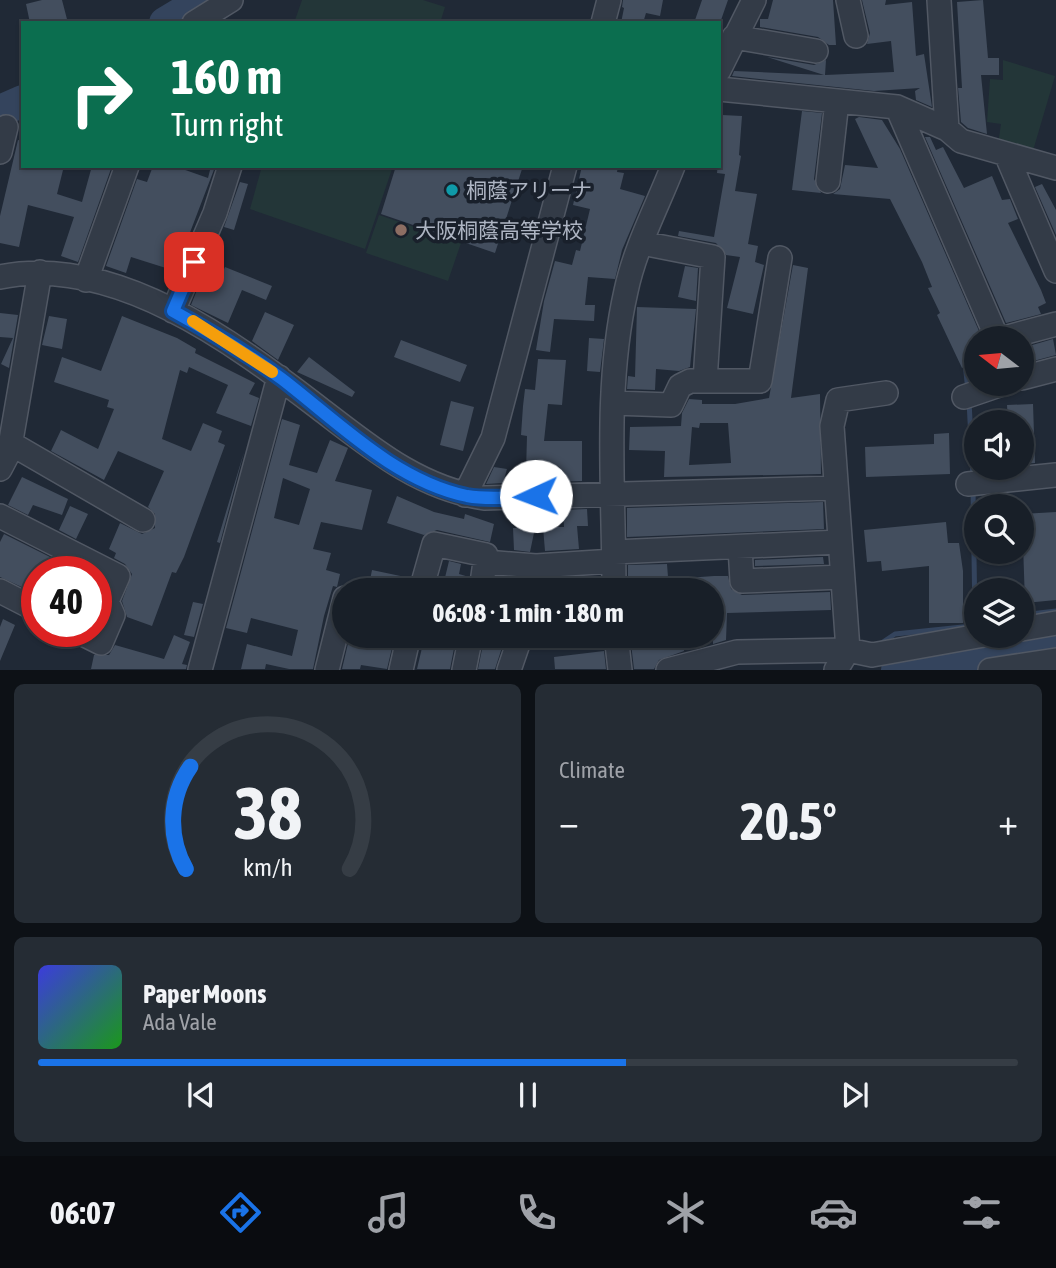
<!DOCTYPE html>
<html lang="en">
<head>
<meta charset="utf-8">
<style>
  body { margin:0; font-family:"Asap Condensed","Noto Sans JP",sans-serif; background:#252c34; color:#f1f3f6; height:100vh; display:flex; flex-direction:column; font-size:26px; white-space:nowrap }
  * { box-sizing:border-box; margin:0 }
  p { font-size:23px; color:#9fa2a8 }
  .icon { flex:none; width:38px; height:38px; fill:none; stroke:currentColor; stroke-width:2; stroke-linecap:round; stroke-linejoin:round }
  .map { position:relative; height:670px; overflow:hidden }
  .details { display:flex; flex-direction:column; gap:14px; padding:14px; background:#0d1116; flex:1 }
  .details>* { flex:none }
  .banner { position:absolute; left:21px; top:21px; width:700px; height:147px; border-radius:0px; box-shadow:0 2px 5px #0004,0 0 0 2px #363d45; background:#0b6e4f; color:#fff; overflow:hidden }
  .needle { width:46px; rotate:286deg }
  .fabs { position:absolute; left:964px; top:326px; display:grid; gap:14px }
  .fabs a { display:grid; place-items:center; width:70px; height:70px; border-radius:50%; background:#181f28; box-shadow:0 2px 5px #0004,0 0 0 2px #363d45; font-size:35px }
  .speed { position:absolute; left:21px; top:556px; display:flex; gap:14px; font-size:35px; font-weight:700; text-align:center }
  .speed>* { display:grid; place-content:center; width:91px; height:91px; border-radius:50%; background:#181f28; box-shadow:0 2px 5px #0004,0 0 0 2px #363d45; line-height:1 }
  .speed .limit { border:10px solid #d22; background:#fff; color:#111 }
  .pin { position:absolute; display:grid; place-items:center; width:60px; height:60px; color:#fff; margin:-30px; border-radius:14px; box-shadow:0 4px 10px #0006 }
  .me { position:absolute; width:77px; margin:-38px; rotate:268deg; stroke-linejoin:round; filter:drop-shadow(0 0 5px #0008) }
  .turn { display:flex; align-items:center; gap:24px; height:147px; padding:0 35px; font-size:32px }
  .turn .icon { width:91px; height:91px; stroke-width:2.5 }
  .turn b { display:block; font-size:49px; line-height:60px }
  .big { font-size:52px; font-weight:700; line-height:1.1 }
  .details .tile { flex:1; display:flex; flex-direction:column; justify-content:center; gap:10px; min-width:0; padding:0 24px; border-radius:10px; background:#252c34 }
  .details .dial { align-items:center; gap:0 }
  .dial svg { height:182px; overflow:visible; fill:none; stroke:#363d45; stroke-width:7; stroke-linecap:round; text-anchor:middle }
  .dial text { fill:#f1f3f6; stroke:none }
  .song { display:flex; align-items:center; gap:21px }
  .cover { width:84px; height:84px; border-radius:10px; background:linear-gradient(135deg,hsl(240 70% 55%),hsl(120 70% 35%)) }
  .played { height:7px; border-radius:4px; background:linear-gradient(90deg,#1a73e8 60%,#363d45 60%) }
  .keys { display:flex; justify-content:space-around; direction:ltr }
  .heat { display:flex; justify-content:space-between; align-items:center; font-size:38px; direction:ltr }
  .details .tiles { flex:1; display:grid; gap:14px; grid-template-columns:1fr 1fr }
  .tile:last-child { grid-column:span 2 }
  .trip { position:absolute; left:332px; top:578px; width:392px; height:70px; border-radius:35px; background:#181f28; box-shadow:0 2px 5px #0004,0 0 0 2px #363d45; font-weight:700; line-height:70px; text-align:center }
  .tab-bar { display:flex; height:112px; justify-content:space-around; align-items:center; background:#0a0c10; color:#9fa2a8 }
  .tab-bar .icon { width:49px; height:49px }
  .tab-bar .active { color:#1a73e8 }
  .tab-bar b { font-size:32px; color:#f1f3f6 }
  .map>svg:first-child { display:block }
  .green { fill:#233638 }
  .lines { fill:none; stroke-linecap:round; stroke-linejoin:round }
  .stream { stroke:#34445d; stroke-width:5 }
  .river { stroke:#34445d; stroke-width:32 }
  .building { fill:#434e5e; fill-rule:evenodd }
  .minor-casing { stroke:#515864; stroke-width:26 }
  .minor { stroke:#333b47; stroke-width:23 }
  .route-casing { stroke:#114b97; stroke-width:18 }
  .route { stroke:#1a73e8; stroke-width:12 }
  .slow { stroke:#f59e0b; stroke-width:12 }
  .culture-dot { fill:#0f9aa8; stroke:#19202b; stroke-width:2.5 }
  .education-dot { fill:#8d6e63; stroke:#19202b; stroke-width:2.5 }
  .labels { text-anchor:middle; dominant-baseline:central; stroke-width:7; stroke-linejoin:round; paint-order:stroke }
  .poi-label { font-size:21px; fill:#aeb5c3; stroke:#19202b; text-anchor:start }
</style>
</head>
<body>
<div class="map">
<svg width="1056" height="670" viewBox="0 0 1056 670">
  <rect width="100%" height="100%" fill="#202936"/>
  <!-- green -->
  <path class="green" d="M302,0h121l22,7 -5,16h-146z
    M1003,60l52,16 -23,78 -34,-10 3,-20 -14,-2 3,-43 13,1z
    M262,166h131l-28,83 -115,-40z
    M379,215l82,28 -13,38 -82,-28z"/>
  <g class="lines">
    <!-- stream -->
    <path class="stream" d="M965,363l3,28
      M969,401l4,77
      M973,488l2,133
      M1022,615l34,-4
      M880,644l15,-10 77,-8 4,-5"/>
    <!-- river -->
    <path class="river" d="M165,23l38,-23
      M0,111l23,-10
      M897,670l159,-25"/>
  </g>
  <!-- building -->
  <path class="building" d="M42,0h20l6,23h-38l-4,-19z
    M623,0h40l-3,16 -14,-3 -3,10h-22l3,-15 -2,-1z
    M702,0h26l-8,23h-26z
    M773,0h60l3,45h-7l-11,-8 -58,-10v-8h8z
    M862,0h24l-1,5 27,-3 4,54 8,-2 8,53 -16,-7 -1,-9 5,-3 -46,3 -142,-15 2,-5 90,4 -57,-18 47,8 12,-5 -1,15 69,-3 -3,-31 -24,3 3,-11z
    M983,0l5,58h11v17h-18l6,59 -19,-6 -7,-6 -3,-34h4l-5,-86z
    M802,111l20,2 -8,66 7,14 -29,-3z
    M722,115l20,1 -3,39 2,1 -6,35 22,3 -9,50 10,2 -3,16 9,3 -11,49 -26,-6 13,-51 -14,-2 -10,-12 -38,-7 1,-5 35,6 11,-63 -8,-1z
    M859,117l23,3 18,29 82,189h-6v23l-14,7 -25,-53 3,-2 -12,-25 4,-1 -10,-25 -32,-63 -57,-5 7,-5 5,-24 33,3 -23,-49z
    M925,137h5l6,13 7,-3 21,41 28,-12 10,24 8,-1 8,20 -10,4 33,67 5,13 -8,4 3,7 -35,9z
    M18,140l5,1v25h41l-7,28 25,8 10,-36h20l-34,96 -17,-6 13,-39 -46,-12 -9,42 -19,-4v-27z
    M153,166h21l34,12 3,-12 4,1 -34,89 -7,-2 -5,15 -38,-12 -5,16 -20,-7 31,-87 10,3z
    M396,166h127l-28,87 -114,-39z
    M582,166h36l-1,6 7,1 -4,16 25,7 -23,54 -7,29 -27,-2 -3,28h10l-1,16 -40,-2 -4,33 -14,-2 8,-49 11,-40 17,4 4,-15 4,1 10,-42 -17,-4z
    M240,182l8,2 -14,46 -10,-3z
    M1042,184l14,26v25l-21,-48z
    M793,265l15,3 -17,130 29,-4 1,80 -157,3 1,-26 -36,-1 1,-23 51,-1 1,-13 7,-14 13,1v4h33l34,-6zM700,423h28l3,40 -42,2 3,-38 7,1z
    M685,266l13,2 -2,33 -18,-4z
    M225,267l47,19 -6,14 -24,-10 -14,33 -37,-18 12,-30 15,7z
    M637,307l59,2 -6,58 -11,4 -23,-2 -1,21 -28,-1 1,-13 7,1z
    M265,312l29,13 -16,35 -26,-19z
    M0,313l18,2 -9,53 -8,-4 12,-26 -13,-1z
    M49,316l18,3 -5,30 -20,-4z
    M122,316l55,22 19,11 -1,4 60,30 -6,11 10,4 -8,28 -35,-13 12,-28 -39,-18 -2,6 -7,-3 -18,69 29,12 12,-28 19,8 -4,11 7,3 -41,112 -8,16 -4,-1 -20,54 -25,-9 -5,-16 10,-27 -7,-10 -11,-6 2,-5 -7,-4 11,-26 22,11 13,-6v-14l-7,-7 16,-36 -46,-20 -14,29 -53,-29 10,-21 37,19 16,-40 -7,-2 2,-7 -55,-18 8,-25 39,14z
    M589,338l15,1 -4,33 -13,-1z
    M1053,339l3,16 -34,9v-16z
    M401,340l66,25 -7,17 -66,-25z
    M309,357l46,35 -3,5 -55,-25z
    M538,359l28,1 -4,45 -14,-1 -4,37h38v40l-70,2 -1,-13 15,2 1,-36 -6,-1 2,-29 2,-17 10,1z
    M451,401l23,6 -11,44 -23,-6z
    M1033,404l2,59 -13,1v-42h-14l-1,-17z
    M282,419l18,6 -11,40 28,8 13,-33 18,8 -13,33 37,9 -10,40 -41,-8 -8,27 18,4 -5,17 14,4 -3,13 -4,-1 -9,30 -11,53h-24l-23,-5 -1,5h-24l6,-25 45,12 6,-26 -47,-12 -4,15 -21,-5zM283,478l27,11 -11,36 -25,-7z
    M949,433l1,41 -84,3 -1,-30 69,-3v-10z
    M244,452l-24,91 -3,-1z
    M494,467l13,2 -4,14 -17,1z
    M22,477l46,22 -6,16 -29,-10 -5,10 -20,-10z
    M397,496l37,16 30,7 1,-5 29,10 -4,18 -53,-12 -13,5 -37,-12z
    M823,502l1,27 -197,8v-29z
    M70,506l18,8 -12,25 -17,-9z
    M587,509l1,17h-11l2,23 -34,2 -2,-24h21l-1,-17z
    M1056,512v88l-31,3 -3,-89z
    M946,522l2,21h11l4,28v52h-34v-57l-47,5 -1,-10 -14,1 -3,-32z
    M513,528h22l-5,24 -16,-2z
    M4,534l76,38h-34l-9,-4v26l-37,-17v-35z
    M823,557l1,7 -69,2v-6z
    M449,561l12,3 -2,10 10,3 -2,13h-25z
    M667,564l2,26h-41v-25z
    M372,570l38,8 -3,12h-39z
    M600,576v14h-52v-11z
    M714,576h14l3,13 11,6 88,-3 1,18 -104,3 -1,27 -13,4 -1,-54h-39v-11z
    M497,577l22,2 -2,11h-22z
    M193,602l10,2 -9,33 -10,-2z
    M3,619l12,6 -15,36v-34z
    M174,635l16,7 -8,22 5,1 -1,4h-95l3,-14h15l6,-10 49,14z
    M350,635h45l-8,34 -26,-4 -1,4h-18z
    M425,635l31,3 -6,31h-33z
    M485,635h21l-11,34h-17z
    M630,635h53l1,16 -25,9 -5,9h-20z
    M604,651l2,18h-51l-1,-12z"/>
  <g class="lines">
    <!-- minor casing -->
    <g class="minor-casing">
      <path id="minor" d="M848,0l8,36
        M939,0l8,129
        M194,23l37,-23
        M603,23l6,-23
        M734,37l82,14
        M719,70l35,-70
        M719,89l178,18 50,22 14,12 95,27
        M897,107l100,231
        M0,152l6,-25
        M1006,154l50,117
        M828,181l9,-80
        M642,243l71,14 -8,124
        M0,277c115,-23 233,65 319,131 51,39 99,80 165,90l351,-10
        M86,280l41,-114
        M173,311l42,-98 15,-47
        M1004,338l52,-14
        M1022,378l34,-9
        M964,397l41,-14
        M613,403l58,2 9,-19 10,-5h70l20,-123
        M10,443l133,77
        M0,469l9,-17 31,-180
        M968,484l88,-9
        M465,495l28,-57 72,-272
        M0,516l118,60 -11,25 6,14 -12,28 -22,-11
        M740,547l2,34 100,-4
        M614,552l225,-10
        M486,562l50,4 78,-5
        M421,590l13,-46 52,11 -5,35
        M531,590l5,-24
        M614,590c0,-99 -10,-202 12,-299 9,-43 31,-84 47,-125
        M0,591l37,19
        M1022,629l34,-6
        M616,635l4,35
        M200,670l79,-293
        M327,670l18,-72
        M401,670l8,-35
        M464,670l7,-35
        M509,670l12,-35
        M668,670l69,-18 111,-2 24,5 112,-20
        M836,670l12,-20 -16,-224 6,-26 48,-7
        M990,670l66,-10"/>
    </g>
    <!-- minor -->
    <use href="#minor" class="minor"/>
  </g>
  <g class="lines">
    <!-- route casing -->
    <g class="route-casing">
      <path id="route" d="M194,262l-21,49c38,21 75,43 109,68 56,43 113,102 185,117 22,4 46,1 69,0"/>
    </g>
    <!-- route -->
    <use href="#route" class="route"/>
    <!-- slow -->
    <path class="slow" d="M193,321l79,51"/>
  </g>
  <!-- markers -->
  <circle class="culture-dot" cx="452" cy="190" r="7"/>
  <circle class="education-dot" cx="401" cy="230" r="7"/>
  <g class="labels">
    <!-- poi labels -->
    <g class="poi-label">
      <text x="466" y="190">桐蔭アリーナ</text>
      <text x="415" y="230">大阪桐蔭高等学校</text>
    </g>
  </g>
</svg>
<div class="fabs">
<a><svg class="needle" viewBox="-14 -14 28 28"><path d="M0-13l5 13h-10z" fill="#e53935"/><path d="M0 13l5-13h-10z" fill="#9fa2a8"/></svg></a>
<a><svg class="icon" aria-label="sound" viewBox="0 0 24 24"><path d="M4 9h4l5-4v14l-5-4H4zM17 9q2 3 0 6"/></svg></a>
<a><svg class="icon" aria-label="search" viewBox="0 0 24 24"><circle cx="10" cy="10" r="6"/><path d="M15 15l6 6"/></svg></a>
<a><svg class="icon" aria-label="layers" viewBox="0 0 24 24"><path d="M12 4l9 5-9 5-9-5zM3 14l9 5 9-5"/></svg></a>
</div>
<div class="speed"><div class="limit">40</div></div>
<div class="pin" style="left:194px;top:262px;background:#d93025"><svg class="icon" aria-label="arrive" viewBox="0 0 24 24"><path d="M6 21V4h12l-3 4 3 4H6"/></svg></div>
<svg class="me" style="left:536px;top:496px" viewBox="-20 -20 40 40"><circle r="19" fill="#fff"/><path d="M0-13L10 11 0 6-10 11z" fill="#1a73e8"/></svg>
<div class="trip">06:08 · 1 min · 180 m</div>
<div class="banner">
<div class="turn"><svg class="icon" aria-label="right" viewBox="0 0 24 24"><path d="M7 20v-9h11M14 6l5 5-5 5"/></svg><div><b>160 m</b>Turn right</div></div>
</div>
</div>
<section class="details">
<div class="tiles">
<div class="tile dial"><svg viewBox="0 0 100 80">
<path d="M14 69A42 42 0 1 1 86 69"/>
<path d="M14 69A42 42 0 0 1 16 24" stroke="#1a73e8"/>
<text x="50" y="56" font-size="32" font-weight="700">38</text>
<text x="50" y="72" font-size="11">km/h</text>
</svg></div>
<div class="tile"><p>Climate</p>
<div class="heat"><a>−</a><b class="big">20.5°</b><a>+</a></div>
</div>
<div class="tile">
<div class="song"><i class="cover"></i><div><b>Paper Moons</b><p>Ada Vale</p></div></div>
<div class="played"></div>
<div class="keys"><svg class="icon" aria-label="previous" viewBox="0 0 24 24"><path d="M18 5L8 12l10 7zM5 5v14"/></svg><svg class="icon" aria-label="pause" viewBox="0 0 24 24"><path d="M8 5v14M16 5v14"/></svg><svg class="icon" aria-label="next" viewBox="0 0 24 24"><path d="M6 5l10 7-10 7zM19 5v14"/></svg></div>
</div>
</div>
</section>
<nav class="tab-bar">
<b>06:07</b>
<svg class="icon active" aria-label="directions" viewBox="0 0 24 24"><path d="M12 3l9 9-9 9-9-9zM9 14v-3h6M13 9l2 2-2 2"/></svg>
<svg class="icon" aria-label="music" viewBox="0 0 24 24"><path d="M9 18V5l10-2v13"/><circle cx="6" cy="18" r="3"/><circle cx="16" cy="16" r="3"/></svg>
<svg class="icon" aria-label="phone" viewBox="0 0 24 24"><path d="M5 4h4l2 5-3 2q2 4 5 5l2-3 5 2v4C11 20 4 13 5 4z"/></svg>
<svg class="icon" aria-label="climate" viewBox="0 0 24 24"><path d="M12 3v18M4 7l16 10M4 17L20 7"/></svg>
<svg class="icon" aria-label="car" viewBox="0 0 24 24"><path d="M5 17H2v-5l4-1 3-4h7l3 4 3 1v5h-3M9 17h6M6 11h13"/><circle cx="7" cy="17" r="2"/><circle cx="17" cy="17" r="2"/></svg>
<svg class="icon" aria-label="filters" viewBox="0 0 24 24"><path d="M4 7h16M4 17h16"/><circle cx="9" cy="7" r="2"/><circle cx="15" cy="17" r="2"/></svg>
</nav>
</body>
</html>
